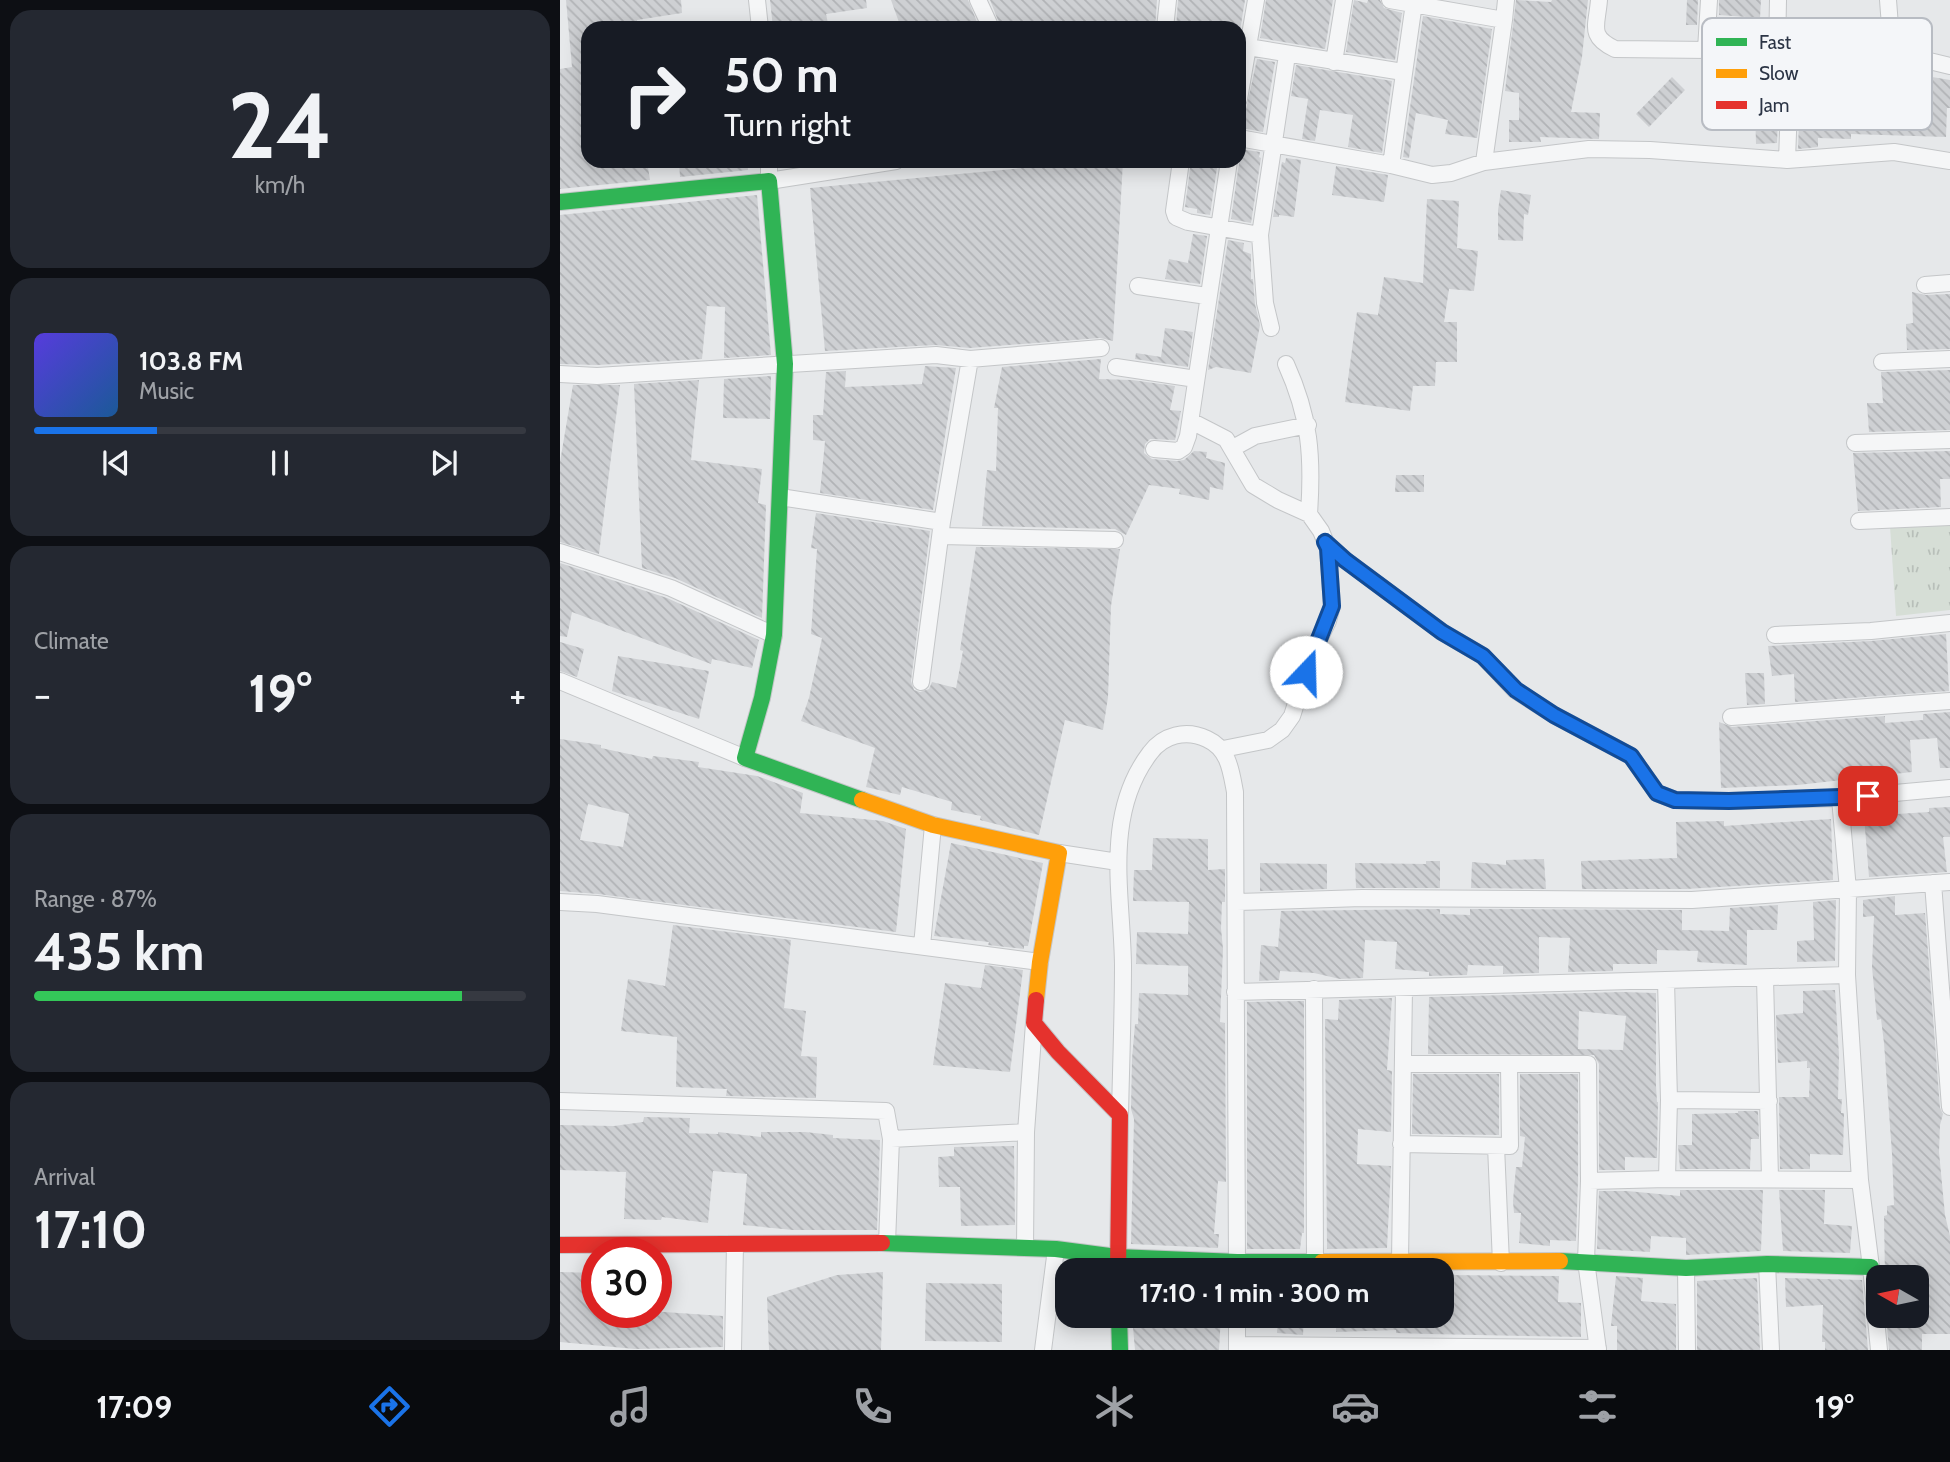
<!DOCTYPE html>
<html lang="en">
<head>
<meta charset="utf-8">
<style>
  body { margin:0; font-family:Cabin,sans-serif; background:#242831; color:#f1f3f6; height:100vh; display:flex; flex-direction:column; font-size:26px; white-space:nowrap }
  * { box-sizing:border-box; margin:0 }
  p { font-size:23px; color:#9ea1a6 }
  .icon { flex:none; width:38px; height:38px; fill:none; stroke:currentColor; stroke-width:2; stroke-linecap:round; stroke-linejoin:round }
  .map { position:relative; flex:1; overflow:hidden }
  .side { display:flex; flex-direction:column; gap:10px; padding:10px; background:#0d0f14; width:560px }
  .side>* { flex:none }
  .hud { position:absolute; left:21px; top:21px; width:665px; height:147px; border-radius:21px; box-shadow:0 4px 18px #0003; background:#171b24; color:#f1f3f6; overflow:hidden }
  .needle { width:46px; rotate:279deg }
  .tools { position:absolute; left:1306px; top:1265px; display:grid; gap:14px }
  .tools a { display:grid; place-items:center; width:63px; height:63px; border-radius:14px; background:#171b24; box-shadow:0 4px 18px #0003; font-size:35px }
  .speed { position:absolute; left:21px; top:1237px; display:flex; gap:14px; font-size:35px; font-weight:700; text-align:center }
  .speed>* { display:grid; place-content:center; width:91px; height:91px; border-radius:50%; background:#171b24; box-shadow:0 4px 18px #0003; line-height:1 }
  .speed .limit { border:10px solid #d22; background:#fff; color:#111 }
  .pin { position:absolute; display:grid; place-items:center; width:60px; height:60px; color:#fff; margin:-30px; border-radius:14px; box-shadow:0 4px 10px #0006 }
  .me { position:absolute; width:77px; margin:-38px; rotate:21deg; stroke-linejoin:round; filter:drop-shadow(0 0 5px #0008) }
  .turn { display:flex; align-items:center; gap:24px; height:147px; padding:0 28px; font-size:32px }
  .turn .icon { width:91px; height:91px; stroke-width:2.5 }
  .turn b { display:block; font-size:49px; line-height:60px }
  .big { font-size:52px; font-weight:800; line-height:1.1 }
  .side .widget { flex:1; display:flex; flex-direction:column; justify-content:center; gap:10px; min-width:0; padding:0 24px; border-radius:21px; background:#242831 }
  .side .dial { align-items:center; gap:0 }
  .dial b { font-size:91px; line-height:1 }
  .song { display:flex; align-items:center; gap:21px }
  .cover { width:84px; height:84px; border-radius:10px; background:linear-gradient(135deg,hsl(250 70% 55%),hsl(210 70% 35%)) }
  .played { height:7px; border-radius:4px; background:linear-gradient(90deg,#1a73e8 25%,#363941 25%) }
  .keys { display:flex; justify-content:space-around; direction:ltr }
  .heat { display:flex; justify-content:space-between; align-items:center; font-size:38px; direction:ltr }
  .charge { height:10px; border-radius:5px; background:linear-gradient(90deg,#34c759 87%,#363941 0) }
  .trip { position:absolute; left:495px; top:1258px; width:399px; height:70px; border-radius:21px; background:#171b24; box-shadow:0 4px 18px #0003; font-weight:800; line-height:70px; text-align:center }
  .dock { display:flex; height:112px; justify-content:space-around; align-items:center; background:#090b0e; color:#9ea1a6 }
  .dock .icon { width:49px; height:49px }
  .dock .current { color:#1a73e8 }
  .dock b { font-size:32px; color:#f1f3f6 }
  main { display:flex; flex:1; min-height:0 }
  .map>svg:first-child { display:block }
  .park { fill:url(#park-tufts) }
  .building { fill:url(#building-back-hatch); fill-rule:evenodd }
  .lines { fill:none; stroke-linecap:round; stroke-linejoin:round }
  .street-casing { stroke:#c4c6c8; stroke-width:18 }
  .fast-casing { stroke:#c4c6c8; stroke-width:18 }
  .slow-casing { stroke:#c4c6c8; stroke-width:18 }
  .jam-casing { stroke:#c4c6c8; stroke-width:18 }
  .street { stroke:#f5f6f7; stroke-width:16 }
  .fast { stroke:#30b455; stroke-width:16 }
  .slow { stroke:#ff9f0a; stroke-width:16 }
  .jam { stroke:#e5322d; stroke-width:16 }
  .route-casing { stroke:#114b97; stroke-width:18 }
  .route { stroke:#1a73e8; stroke-width:12 }
  .key { fill:#f4f6f9; stroke:#b8bcc3; stroke-width:2 }
  .key-label { font-size:19px; fill:#2b3445 }
</style>
</head>
<body>
<main>
<section class="side">
<div class="widget dial"><b>24</b><p>km/h</p></div>
<div class="widget">
<div class="song"><i class="cover"></i><div><b>103.8 FM</b><p>Music</p></div></div>
<div class="played"></div>
<div class="keys"><svg class="icon" aria-label="previous" viewBox="0 0 24 24"><path d="M18 5L8 12l10 7zM5 5v14"/></svg><svg class="icon" aria-label="pause" viewBox="0 0 24 24"><path d="M8 5v14M16 5v14"/></svg><svg class="icon" aria-label="next" viewBox="0 0 24 24"><path d="M6 5l10 7-10 7zM19 5v14"/></svg></div>
</div>
<div class="widget"><p>Climate</p>
<div class="heat"><a>−</a><b class="big">19°</b><a>+</a></div>
</div>
<div class="widget"><p>Range · 87%</p><b class="big">435 km</b><div class="charge"></div></div>
<div class="widget"><p>Arrival</p><b class="big">17:10</b></div>
</section>
<div class="map">
<svg width="1390" height="1350" viewBox="0 0 1390 1350">
  <defs>
    <pattern id="park-tufts" width="24" height="20" patternUnits="userSpaceOnUse" patternTransform="scale(1.75)"><rect width="24" height="20" fill="#d6ded6"/><path d="M3 7l-1-3M5 7V3M7 7l1-3M15 17l-1-3M17 17v-4M19 17l1-3" fill="none" stroke="#b8bfb9"/></pattern>
    <pattern id="building-back-hatch" width="6" height="6" patternUnits="userSpaceOnUse" patternTransform="scale(1.75)"><rect width="6" height="6" fill="#ced0d3"/><path d="M-1 5l2 2M0 0l6 6M5-1l2 2" fill="none" stroke="#b1b3b6"/></pattern>
  </defs>
  <rect width="100%" height="100%" fill="#e6e8ea"/>
  <!-- park -->
  <path class="park" d="M1390,523v87l-54,6 -6,-90z"/>
  <!-- building -->
  <path class="building" d="M6,0h115l1,13 -45,7 1,8h-50v133h59l3,19 -90,9v-120l12,-2z
    M210,0h96l1,8 -41,6 3,14h-56z
    M331,0h77l9,22 -16,6h-60z
    M430,0h167l-2,28h-154z
    M618,0h67l-6,37v-9h-63z
    M706,0h67l-8,49 -65,-11z
    M794,0l13,3 1,-3h12l4,8 18,5 -7,47 -49,-8z
    M956,0l35,2 1,-2h36l-6,57 -11,55 29,1 -1,26 -59,-2 1,5h-32v-22h10v-27l-14,-2z
    M1127,0h11l-1,25h-11z
    M1159,0h42l-1,18 -41,-3z
    M863,16l69,13 -15,109 -32,-4 3,-14 -32,-7 -7,45 -6,-1z
    M697,59l18,3 -12,70 -21,-4z
    M736,65l96,16 -10,72 -34,-6 5,-32 -33,-5 -5,31 -13,-2 6,-40 -17,-3z
    M1241,66l53,4v2l60,2 36,6v28h-3l-1,29 -95,-3v5l-33,-1v9l-20,2z
    M1220,69l-3,74 -21,1 -2,-74z
    M1112,77l13,13 -36,37 -13,-13z
    M679,149l21,3 -1,5 2,1 -10,65 -20,-4 8,-56z
    M726,158l15,2 -7,57 -15,-2v2h-6l9,-55 3,1z
    M119,161h68l1,9 -68,7z
    M494,161h69l-10,180 -13,-3 -130,10 -35,-3 -110,6 -15,-163 244,-23z
    M631,161h27l-8,54 -13,-2v-4l-12,-2z
    M776,166l52,9 -4,27 -52,-7z
    M941,190l30,5 -3,20 -4,-1 -1,27 -25,-1v-30z
    M197,195l14,160 -47,3 1,-51 -18,-1 -5,53 -105,6 -37,-1v-149z
    M867,199l32,2 -2,47 21,3 -4,40 -25,-2 -5,33h13v40h-21l-1,24h-22l-3,25 -65,-9 12,-90 21,3 6,-38 39,6z
    M633,234l14,2 -7,48 -35,-5 4,-20 19,4z
    M668,240l16,3 -1,8 8,3v25h2l2,25 5,21 -9,48 -35,-6 -8,3z
    M1352,292l14,3 24,-1v55l-43,1 -1,-26 7,-1z
    M605,328l28,4 -5,35 -53,-8 1,-6 25,4z
    M541,359l-2,20 33,1 43,6 -5,24 11,1 -6,29 -25,-1 -5,5 -1,9 8,6 25,2 7,-1 10,-9 13,1 -1,6 19,5 -2,27 -13,-3 -1,13 -30,-6 1,-5 -31,-4 -23,50 -11,-6 -133,-3 5,-56 9,1 2,-63h-4l8,-41z
    M365,366l31,2 -23,142 -113,-17 5,-52 -12,-1v-25h10l3,-43 20,-1 -1,16 77,-3z
    M1390,370v60l-81,2 -2,-29h16l-2,-31z
    M211,376l-1,43 -47,-1 1,-39z
    M139,380l-8,80 71,9 -4,34 8,2 -4,113 -87,-40 -33,-10 -8,-184z
    M13,385h47l-21,169 -39,-12v-80z
    M1390,451v28h-10l1,28 -83,4 -5,-58z
    M836,475h28v17h-29z
    M256,513l114,18 -19,150 3,9 6,2 9,-3 3,-7 24,6 7,-37 -3,-1 16,-103 144,2 -9,57 -3,91 -5,33 -38,-10 -26,115 -59,-15 1,-4 -30,-6 1,-8 -50,-15 -2,8 -34,-8 9,-39 -74,-27 8,-23 13,-60 -11,-4 6,-85 -6,-1z
    M0,563l107,35 92,42 -7,28 -40,-9 -1,5 -139,-52 -5,25 -7,-1z
    M1386,634l3,57 -154,11 -1,-28 -22,2 -4,-30 103,-5z
    M0,642l24,7 -7,28 -17,-6z
    M58,656l91,15 -10,48 -87,-28z
    M1185,673h19l1,31 -18,1z
    M1390,712v56h-10l-3,-30 -27,2 2,32 -114,13 -77,3 -2,-66 13,5 153,-11v7l38,-3v-6z
    M0,739l41,6v3l51,11 1,-3 46,6 -1,5 59,9 46,17 -3,20 83,8 23,8 -10,103 -298,-38 -38,-3zM28,804l41,10 -6,33 -43,-7z
    M1390,807v30h-7l4,35 -78,5 -5,-61 65,-4v-4z
    M1271,819l2,61 -147,9h-104l-1,-28 96,-3 -1,-36 48,-1v5z
    M593,838l55,1v31l17,-1v33h-3l-1,26 2,21 -3,73 5,1 1,159 -8,-1 -4,53h5l-1,14 -87,-4 3,-125 -3,-10 1,-50 3,-35h3l1,-31 49,2v-29l-52,-2 1,-32 51,2 1,-32 -56,-1 1,-31h18z
    M391,843l92,20 -15,83h-4v3l-36,-4 1,-3 -55,-6z
    M984,859l2,30 -75,-1 1,-26 34,3v-5z
    M866,861h14v27h-84l-1,-25 71,1z
    M700,863l67,1v25l-67,2z
    M1335,896v19l30,-2 15,195 3,6 -3,11 -1,27 6,63 5,21v98h-28v16h-33l-3,-34h30v-38h-31l-1,-62 3,-1v-9l7,-1 -2,-51 -8,-111 -3,-24 -4,1 -5,-53 2,-51 -11,1v-17z
    M1276,900l-1,61 -38,1v-21l17,-1 -1,-38z
    M1218,905l-1,25h-30v35l-50,-3 1,-11 -41,-1v14h-44v7l-45,1 2,-34 -31,-1v36l-36,1v-8l-35,-1 -1,10 -38,1v-4l-34,-3 2,-27 -32,-2 -2,38 -23,1 -26,-6 -34,-2 -1,9 -20,1 2,-36 17,2 3,-36 159,-2v5l30,1v-6l212,1v20l47,1 1,-23z
    M113,925l118,15 -7,68 22,3 -5,45 16,1 -1,41 -90,-2 1,-7 -51,-2 1,-50 -56,-6 7,-52 37,7z
    M425,965l38,5 -13,102 -77,-7 12,-82 36,5z
    M1275,990l4,65 -1,44h4l-1,14h3l-1,42 -33,-1v15h-30l-1,-72h30l1,-29h-3v-7l-29,2 -2,-48 27,-2v-22z
    M1063,992l33,1v93l1,16h1l-1,56 -32,-1v13h-26v-106l-5,-9 -166,-1 1,-57zM1019,1011l47,5 -3,34 -45,-1z
    M832,998l-5,72 5,1 -1,61 -33,-3 -1,35 34,2 -4,82 -60,1 -2,-230 13,1 1,-20z
    M744,1001v232h-2l-2,16h-53v-247z
    M853,1074h86v61l-87,-1z
    M960,1074h58v107l-2,60 -26,-1v6l-31,-3 2,-30h-7l-1,-12 3,-34h6l3,-30 -5,-1z
    M1178,1111h20l1,28h-8l-1,30h-70l-2,-24h14v-31l46,-1z
    M84,1117l46,1 -1,15 29,1v-2l43,5v-5h44l28,3v3l47,2 -3,90h-84l-50,-5 4,-51 -34,-3 -5,52 -46,-6 -1,3 -37,-1 2,-47 -66,-2v-45l54,1 29,-4z
    M454,1146l1,79 -54,1 -1,-39h-21l-1,-30 16,-1v-9z
    M1120,1190h83l-2,61 -75,4v-17l-35,-2 -1,16 -53,-3 2,-58h28l53,5z
    M1219,1190h46l-1,34 28,2 -2,27 -67,-2z
    M0,1272l37,1v39h67l59,4v31l-88,2 -75,-7z
    M323,1272l-2,78h-112l-2,-53 70,-22z
    M882,1275l117,1 -1,26 23,1v34l-152,-3 -33,-1v-3l-60,2v-16h106z
    M1056,1276l27,2 -2,23 35,3v46h-59v-24h-6z
    M1197,1278l3,72h-63v-69z
    M1225,1278l77,2 6,70h-43v-8h-3l1,-37 -37,2z
    M366,1283l76,1v58l-77,-1z
    M572,1316h89l-2,34h-84z
    M718,1316h26l-1,19 -26,-2z"/>
  <g class="lines">
    <!-- street casing -->
    <g class="street-casing">
      <path id="street" d="M197,0l3,28
        M418,0l13,28
        M830,0l114,20 2,-20
        M1039,0c-2,26 -11,36 16,49l277,3 58,14
        M1328,0l4,52
        M605,28l3,-28
        M688,47l155,25
        M1146,50l3,-50
        M1217,51l1,-51
        M1231,51l-4,109 107,-8 56,9
        M774,62l10,-62
        M679,99l17,-99
        M679,138l152,27 41,10 19,-2 33,-11 105,-13 61,1 137,10
        M209,161v20l127,-20
        M621,161l-7,50 2,6 12,5 72,13
        M924,162l20,-142
        M831,165l23,-162
        M1365,285l25,-2
        M578,286l69,10
        M711,328l-6,-25 -5,-68 27,-180
        M1322,362l68,-3
        M726,364c24,53 27,92 23,150
        M556,367l80,12
        M0,374l37,2 339,-21 34,4 131,-11
        M631,421l35,18 27,46 25,15 31,14 12,17 7,17 4,58 -4,15 -17,35 -19,60 -10,14 -14,10 -45,9
        M1295,443l95,-3
        M673,448l22,-12 53,-11
        M594,449l24,2 6,-4 4,-11 41,-275
        M220,497l162,25
        M1299,521l91,-4
        M381,536l174,4
        M765,542l20,18 97,72 41,24 32,34 39,25 77,41 26,37 18,7 54,1 111,-3 110,-10
        M0,552l111,36 103,47
        M1215,635l96,-4 79,-8
        M0,681l185,77
        M361,682l21,-160 28,-163
        M1171,717l219,-16
        M1280,798l8,92 -1,85 13,205 11,87 8,83
        M499,853l59,9
        M1373,883l17,224
        M0,902l37,2 443,58
        M677,902l125,-4 330,2 258,-18
        M362,946l11,-121
        M1205,978l5,200
        M1106,980l3,120 -2,79
        M754,989l1,273
        M675,992l612,-17
        M844,1064h184l1,117 -3,80 12,89
        M1109,1100l100,1
        M0,1101l326,10 5,28 -4,104
        M560,1115c1,-50 3,-100 3,-150 -1,-72 -20,-150 27,-212 13,-18 36,-24 57,-14 22,10 24,32 28,53l2,478
        M331,1139l135,-7
        M841,1144l109,2 -1,-81
        M936,1146l5,117
        M1029,1181l78,-2 193,1
        M465,1248l1,-116 8,-109
        M840,1261l4,-273
        M1207,1264l4,86
        M1126,1268l1,82
        M677,1345l361,3
        M173,1350l2,-105
        M483,1350l13,-101
        M677,1350v-34"/>
    </g>
    <!-- fast casing -->
    <g class="fast-casing">
      <path id="fast" d="M0,202l209,-21 16,183 -11,271 -12,63 -17,60 117,42
        M322,1243l174,6 61,8 120,5h85
        M1000,1261l126,7 81,-4 104,3
        M559,1316l1,34"/>
    </g>
    <!-- slow casing -->
    <g class="slow-casing">
      <path id="slow" d="M302,800l71,25 126,28 -19,109 -4,38
        M762,1262l238,-1"/>
    </g>
    <!-- jam casing -->
    <g class="jam-casing">
      <path id="jam" d="M476,1000l-2,23 24,29 62,63 -2,155
        M0,1245l322,-2"/>
    </g>
    <!-- street -->
    <use href="#street" class="street"/>
    <!-- fast -->
    <use href="#fast" class="fast"/>
    <!-- slow -->
    <use href="#slow" class="slow"/>
    <!-- jam -->
    <use href="#jam" class="jam"/>
  </g>
  <g class="lines">
    <!-- route casing -->
    <g class="route-casing">
      <path id="route" d="M746,672l26,-66 -4,-58 -3,-6 20,18 97,72 41,24 33,34 38,25 77,41 26,37 18,7 54,1 139,-5"/>
    </g>
    <!-- route -->
    <use href="#route" class="route"/>
  </g>
  <!-- legend -->
  <rect x="1142" y="18" width="230" height="112" rx="10" class="key"/>
  <rect x="1156" y="38" width="31" height="8" fill="#30b455"/>
  <rect x="1156" y="69" width="31" height="9" fill="#ff9f0a"/>
  <rect x="1156" y="101" width="31" height="8" fill="#e5322d"/>
  <g class="key-label">
    <text x="1199" y="49">Fast</text>
    <text x="1199" y="80">Slow</text>
    <text x="1199" y="112">Jam</text>
  </g>
</svg>
<div class="tools">
<a><svg class="needle" viewBox="-14 -14 28 28"><path d="M0-13l5 13h-10z" fill="#e53935"/><path d="M0 13l5-13h-10z" fill="#9ea1a6"/></svg></a>
</div>
<div class="speed"><div class="limit">30</div></div>
<div class="pin" style="left:1308px;top:796px;background:#d93025"><svg class="icon" aria-label="arrive" viewBox="0 0 24 24"><path d="M6 21V4h12l-3 4 3 4H6"/></svg></div>
<svg class="me" style="left:746px;top:672px" viewBox="-20 -20 40 40"><circle r="19" fill="#fff"/><path d="M0-13L10 11 0 6-10 11z" fill="#1a73e8"/></svg>
<div class="trip">17:10 · 1 min · 300 m</div>
<div class="hud">
<div class="turn"><svg class="icon" aria-label="right" viewBox="0 0 24 24"><path d="M7 20v-9h11M14 6l5 5-5 5"/></svg><div><b>50 m</b>Turn right</div></div>
</div>
</div>
</main>
<nav class="dock">
<b>17:09</b>
<svg class="icon current" aria-label="directions" viewBox="0 0 24 24"><path d="M12 3l9 9-9 9-9-9zM9 14v-3h6M13 9l2 2-2 2"/></svg>
<svg class="icon" aria-label="music" viewBox="0 0 24 24"><path d="M9 18V5l10-2v13"/><circle cx="6" cy="18" r="3"/><circle cx="16" cy="16" r="3"/></svg>
<svg class="icon" aria-label="phone" viewBox="0 0 24 24"><path d="M5 4h4l2 5-3 2q2 4 5 5l2-3 5 2v4C11 20 4 13 5 4z"/></svg>
<svg class="icon" aria-label="climate" viewBox="0 0 24 24"><path d="M12 3v18M4 7l16 10M4 17L20 7"/></svg>
<svg class="icon" aria-label="car" viewBox="0 0 24 24"><path d="M5 17H2v-5l4-1 3-4h7l3 4 3 1v5h-3M9 17h6M6 11h13"/><circle cx="7" cy="17" r="2"/><circle cx="17" cy="17" r="2"/></svg>
<svg class="icon" aria-label="filters" viewBox="0 0 24 24"><path d="M4 7h16M4 17h16"/><circle cx="9" cy="7" r="2"/><circle cx="15" cy="17" r="2"/></svg>
<b>19°</b>
</nav>
</body>
</html>
